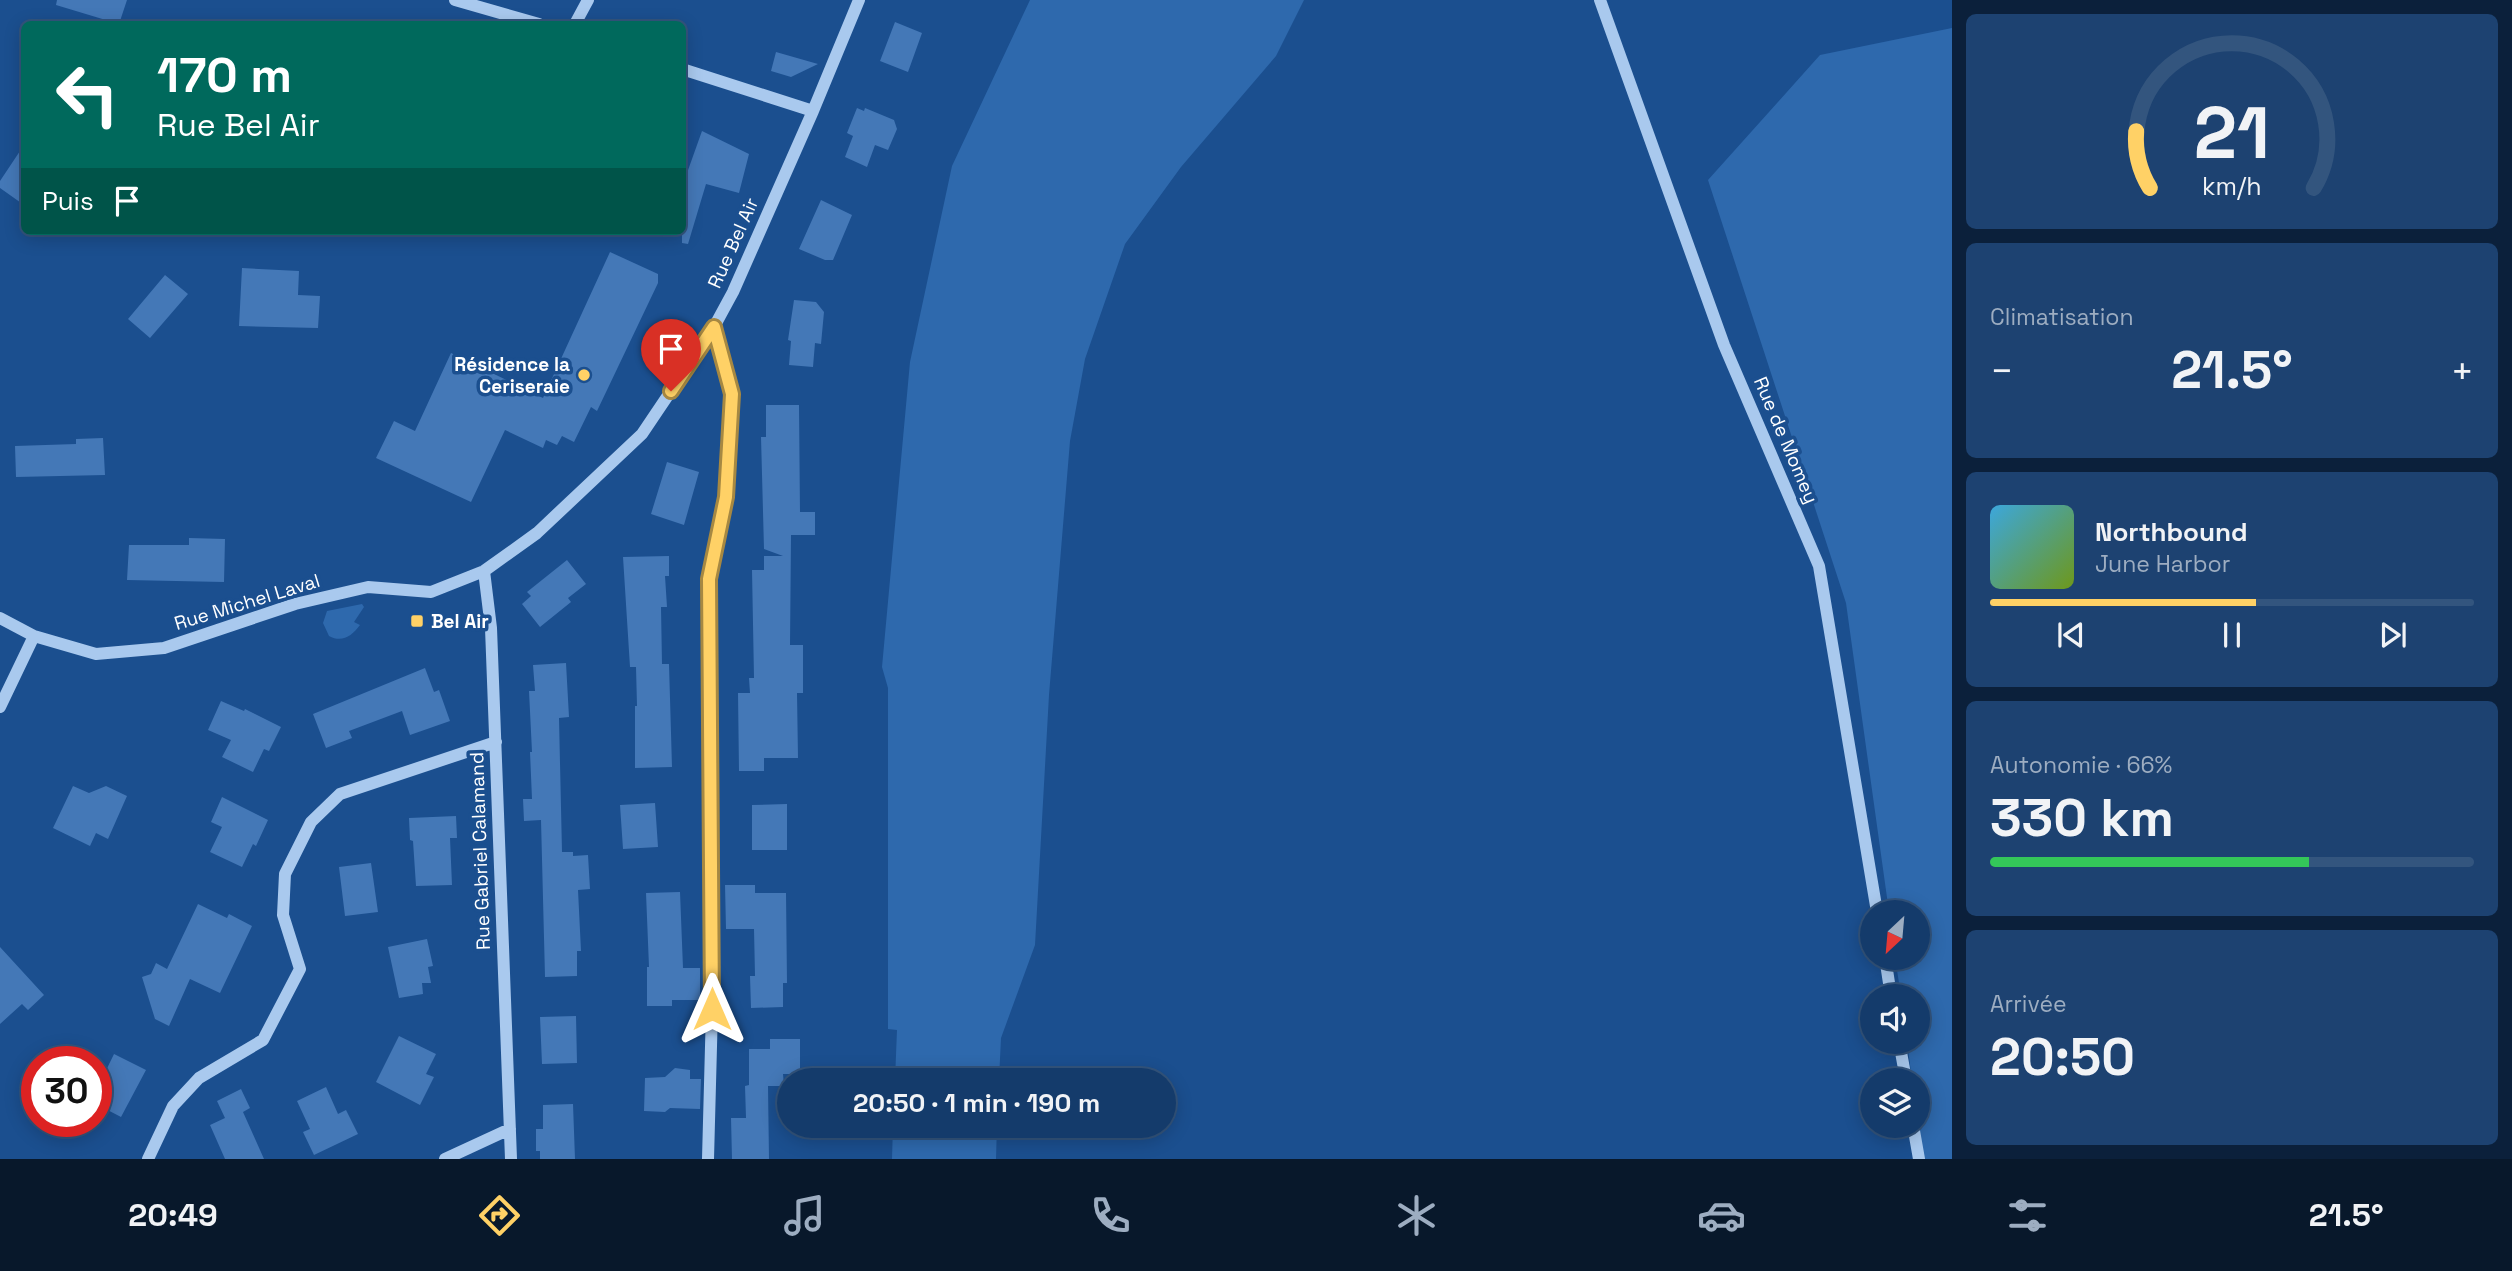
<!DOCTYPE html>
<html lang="fr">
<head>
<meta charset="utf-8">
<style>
  body { margin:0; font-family:"Space Grotesk",sans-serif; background:#1d4271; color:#f1f3f6; height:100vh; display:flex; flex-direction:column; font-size:26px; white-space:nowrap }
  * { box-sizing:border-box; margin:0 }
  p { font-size:23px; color:#9dadc1 }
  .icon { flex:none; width:38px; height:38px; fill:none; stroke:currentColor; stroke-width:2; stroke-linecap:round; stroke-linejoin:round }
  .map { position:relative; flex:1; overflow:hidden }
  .drawer { display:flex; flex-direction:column; gap:14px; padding:14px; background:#0b203b; width:560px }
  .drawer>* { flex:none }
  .guide { position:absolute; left:21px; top:21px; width:665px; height:214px; border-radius:10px; box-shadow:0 4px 18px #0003,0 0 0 2px #33557e; background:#00695c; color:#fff; overflow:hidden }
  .needle { width:46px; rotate:206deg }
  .tools { position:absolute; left:1860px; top:900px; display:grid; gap:14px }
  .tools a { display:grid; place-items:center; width:70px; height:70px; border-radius:50%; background:#143b6b; box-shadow:0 4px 18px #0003,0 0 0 2px #33557e; font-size:35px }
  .speed { position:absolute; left:21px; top:1046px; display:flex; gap:14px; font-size:35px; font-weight:700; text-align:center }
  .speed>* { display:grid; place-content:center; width:91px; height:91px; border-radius:50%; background:#143b6b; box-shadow:0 4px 18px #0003,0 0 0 2px #33557e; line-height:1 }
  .speed .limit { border:10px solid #d22; background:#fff; color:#111 }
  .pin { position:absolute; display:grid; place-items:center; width:60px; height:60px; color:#fff; margin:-72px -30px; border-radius:50% 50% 50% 0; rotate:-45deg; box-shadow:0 0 7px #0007 }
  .pin .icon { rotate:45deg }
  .me { position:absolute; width:77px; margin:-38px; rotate:0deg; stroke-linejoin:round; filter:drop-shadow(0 0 5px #0008) }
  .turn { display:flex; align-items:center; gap:24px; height:147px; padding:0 21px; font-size:32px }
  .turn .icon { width:91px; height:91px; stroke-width:2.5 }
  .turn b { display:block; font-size:49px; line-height:60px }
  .then { display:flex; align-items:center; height:66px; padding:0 21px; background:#0003; gap:14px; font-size:26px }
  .big { font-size:52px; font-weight:700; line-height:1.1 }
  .drawer .tile { flex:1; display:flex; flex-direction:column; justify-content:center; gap:10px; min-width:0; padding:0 24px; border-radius:10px; background:#1d4271 }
  .drawer .dial { align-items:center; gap:0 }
  .dial svg { height:182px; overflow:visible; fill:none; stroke:#33557e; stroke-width:7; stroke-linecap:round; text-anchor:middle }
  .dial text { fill:#f1f3f6; stroke:none }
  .song { display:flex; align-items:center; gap:21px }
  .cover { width:84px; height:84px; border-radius:10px; background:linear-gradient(135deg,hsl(200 70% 55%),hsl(80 70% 35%)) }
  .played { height:7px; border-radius:4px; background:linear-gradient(90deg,#ffd166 55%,#33557e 55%) }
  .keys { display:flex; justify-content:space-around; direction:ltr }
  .heat { display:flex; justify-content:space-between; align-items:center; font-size:38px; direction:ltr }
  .charge { height:10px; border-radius:5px; background:linear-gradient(90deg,#34c759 66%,#33557e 0) }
  .trip { position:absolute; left:777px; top:1068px; width:399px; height:70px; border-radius:35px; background:#143b6b; box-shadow:0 4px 18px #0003,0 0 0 2px #33557e; font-weight:700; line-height:70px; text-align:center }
  .tab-bar { display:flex; height:112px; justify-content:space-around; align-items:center; background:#08182b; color:#9dadc1 }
  .tab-bar .icon { width:49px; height:49px }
  .tab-bar .current { color:#ffd166 }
  .tab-bar b { font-size:32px; color:#f1f3f6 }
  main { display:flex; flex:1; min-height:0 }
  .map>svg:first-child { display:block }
  .green { fill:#2e69ad }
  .building { fill:#4478b7 }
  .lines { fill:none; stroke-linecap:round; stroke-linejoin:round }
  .minor { stroke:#a9c9ee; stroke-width:12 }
  .route-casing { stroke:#a68842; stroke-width:18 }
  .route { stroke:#ffd166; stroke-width:12 }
  .poi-dot { fill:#ffd166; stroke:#1b4f8f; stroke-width:2.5 }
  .labels { text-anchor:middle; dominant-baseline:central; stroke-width:7; stroke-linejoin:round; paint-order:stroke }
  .street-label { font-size:19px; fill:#fff; stroke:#1b4f8f }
  .poi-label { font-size:19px; font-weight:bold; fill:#fff; stroke:#1b4f8f; text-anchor:end }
</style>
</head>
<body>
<main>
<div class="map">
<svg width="1952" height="1159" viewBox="0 0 1952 1159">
  <rect width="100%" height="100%" fill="#1b4f8f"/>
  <!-- green -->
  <path class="green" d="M1030,0h274l-28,56 -95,111 -56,77 -40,115 -15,82 -21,254 -14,250 -34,93 -2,42h-104l2,-50 -9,-1v-341l-6,-21 28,-305 42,-196z
    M1952,28v1131h-29l-5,-38v-41h-6l-5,-39h11v-45h-17l-6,-39h23v-45h-29l-43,-309 -138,-423 112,-125z
    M362,604l2,3 -10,15 6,3c-8,11 -18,18 -31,11l-6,-13 4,-12z
    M893,1125h104l-1,34h-104z"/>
  <!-- building -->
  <path class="building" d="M57,0h70l-8,24 -63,-19z
    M895,22l27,11 -14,39 -28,-11z
    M776,52l42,12 -27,13 -20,-6z
    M857,108l7,3 1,-3 29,12 3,9 -9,21 -13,-5 -8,22 -22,-10 8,-21 -6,-3z
    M702,131l47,23 -10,39 -33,-9 -18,60 -6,-1v-56z
    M24,145v60l-24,-17v-7z
    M821,200l31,15 -19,45h-8l-26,-11z
    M610,252l48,22v9l-61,128 -6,-4 -17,35 -12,-6 -5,9 -11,-5 -3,8 -38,-18 -34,72 -95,-44 18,-37 21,10 36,-78 92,45z
    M242,268l57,3 -1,24 22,1 -2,32 -79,-2z
    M165,275l23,19 -38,44 -22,-19z
    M794,300l22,2 8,10 -3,32 -6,-1 -2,24 -24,-2 2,-24 -3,-1z
    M766,405h33l1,107h15v23h-24l-1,110h13v48h-6l1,65h-34v13h-25l-1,-78h12l-1,-15h5l-2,-108h12v-14h19l-19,-7 -3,-112h5z
    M103,438l2,37 -89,2 -1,-31 61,-2v-5z
    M667,462l32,10 -15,53 -33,-11z
    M189,538l36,1 -1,43 -97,-2 2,-35h60z
    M669,556v20h-4l2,31h-6l1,57h7l3,103 -37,1v-62h2l-1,-39h-6l-7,-110z
    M567,560l19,24 -18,14 3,4 -31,25 -18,-23 9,-8 -4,-4z
    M566,663l3,54 -10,1 3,134h11v4l15,-1 2,34 -12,1 3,61h-4v25l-32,1 -4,-157 -17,1 -1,-22h9l-2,-47h2l-3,-61h6l-2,-26z
    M425,668l9,24 5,-2 11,31 -40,14 -8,-24 -53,20 3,7 -26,10 -13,-34z
    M221,701l23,10 1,-2 36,18 -12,24 -5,-2 -11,23 -31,-15 9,-17 -23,-10z
    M73,786l16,7 17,-7 21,10 -19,43 -12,-6 -6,13 -37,-18z
    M222,797l46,23 -12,26 -3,-2 -11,23 -32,-15 12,-25 -11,-5z
    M655,803l3,44 -35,2 -3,-44z
    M787,804v46h-35v-45z
    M456,816l1,22h-7l2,47 -36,1 -3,-45 -3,-1 -1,-22z
    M371,863l7,49 -33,4 -6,-49z
    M725,885h30v8h31l1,90h-4v24l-32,1 -1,-32h5l-1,-47h-28z
    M680,892l3,76h17v32h-28v6h-25v-39h2l-3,-74z
    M198,904l29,14 2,-4 23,12 -32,67 -30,-14 -21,47 -14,-7 -13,-42 9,-3 5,-11 11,6z
    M427,939l6,27 -5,1 3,16h-9l1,11 -24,4 -11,-51z
    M0,947l44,48 -16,15 -6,-6 -22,20z
    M576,1016l1,47 -35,1 -2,-47z
    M399,1036l37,18 -10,20 8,3 -14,28 -44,-23z
    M770,1039h30v35h-17l1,12h-16l1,73h-37l-1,-41h15l-1,-32 4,-1v-36h21z
    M114,1054l32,16 -25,47 -25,-13v-13z
    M675,1068l15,2v9h11l-1,30 -30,-1 -5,4 -21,-1 1,-33 20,-1z
    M326,1087l12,27 8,-4 12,24 -44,21 -11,-23 7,-3 -13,-28z
    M241,1089l9,19 -7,4 21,47h-39l-15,-34 15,-7 -8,-17z
    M573,1104l2,55h-35v-8h-4v-22h7v-24z"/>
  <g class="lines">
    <!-- minor -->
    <path class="minor" d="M455,0l84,24
      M1600,0l124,345 95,221 58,346
      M575,24l13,-24
      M682,69l131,42
      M484,571l7,57 20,531
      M0,618l34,18 62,18 68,-6 131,-44 73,-17 63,5 53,-21 53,-38 105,-99 72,-107 19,-35 80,-181 46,-111
      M0,707l34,-71
      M1885,957l6,39
      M1899,1041l7,39
      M1913,1125l6,34
      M148,1159l25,-53 26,-28 64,-38 37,-71 -17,-54 2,-41 26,-52 29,-28 156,-52
      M445,1159l65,-30
      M708,1159l4,-150 -3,-430 17,-82 6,-103 -18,-67"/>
  </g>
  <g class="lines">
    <!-- route casing -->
    <g class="route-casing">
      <path id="route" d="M671,391l43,-64 18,67 -6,103 -17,82 3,430"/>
    </g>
    <!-- route -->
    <use href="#route" class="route"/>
  </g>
  <!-- markers -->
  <g class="poi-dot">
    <circle cx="584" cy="375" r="7"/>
    <rect x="410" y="614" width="14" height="14" rx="3.5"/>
  </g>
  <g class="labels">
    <!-- street labels -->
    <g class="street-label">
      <text transform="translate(733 243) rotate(-66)">Rue Bel Air</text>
      <text transform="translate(1786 440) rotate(67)">Rue de Momey</text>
      <text transform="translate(247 602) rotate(-17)">Rue Michel Laval</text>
      <text transform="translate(480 851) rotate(-92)">Rue Gabriel Calamand</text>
    </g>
    <!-- poi labels -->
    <g class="poi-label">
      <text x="570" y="364">Résidence la<tspan x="570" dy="22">Ceriseraie</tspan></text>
      <text x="431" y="621" text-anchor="start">Bel Air</text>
    </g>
  </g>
</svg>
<div class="tools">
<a><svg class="needle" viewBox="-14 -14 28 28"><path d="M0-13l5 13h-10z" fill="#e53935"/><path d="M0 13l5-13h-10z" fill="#9dadc1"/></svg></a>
<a><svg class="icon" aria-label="sound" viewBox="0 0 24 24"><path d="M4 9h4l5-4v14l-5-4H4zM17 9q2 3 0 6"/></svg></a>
<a><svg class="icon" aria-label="layers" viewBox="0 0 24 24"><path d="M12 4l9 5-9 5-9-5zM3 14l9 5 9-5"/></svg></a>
</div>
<div class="speed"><div class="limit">30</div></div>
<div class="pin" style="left:671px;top:391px;background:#d93025"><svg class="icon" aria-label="arrive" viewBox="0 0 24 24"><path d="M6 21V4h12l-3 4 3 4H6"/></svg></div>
<svg class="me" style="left:712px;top:1009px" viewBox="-20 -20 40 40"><path d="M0-17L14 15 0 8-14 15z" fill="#ffd166" stroke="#fff" stroke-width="4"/></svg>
<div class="trip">20:50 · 1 min · 190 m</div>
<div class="guide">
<div class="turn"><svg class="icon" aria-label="left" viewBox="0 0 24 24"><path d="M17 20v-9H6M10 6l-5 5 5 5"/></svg><div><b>170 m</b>Rue Bel Air</div></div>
<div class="then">Puis<svg class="icon" aria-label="arrive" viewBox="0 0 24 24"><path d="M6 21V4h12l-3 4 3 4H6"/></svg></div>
</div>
</div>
<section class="drawer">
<div class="tile dial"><svg viewBox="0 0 100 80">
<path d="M14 69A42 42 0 1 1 86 69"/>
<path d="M14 69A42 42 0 0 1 8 44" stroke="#ffd166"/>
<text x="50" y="56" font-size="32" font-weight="700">21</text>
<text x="50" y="72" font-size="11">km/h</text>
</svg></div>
<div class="tile"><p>Climatisation</p>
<div class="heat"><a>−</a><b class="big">21.5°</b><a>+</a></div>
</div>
<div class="tile">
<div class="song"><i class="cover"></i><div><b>Northbound</b><p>June Harbor</p></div></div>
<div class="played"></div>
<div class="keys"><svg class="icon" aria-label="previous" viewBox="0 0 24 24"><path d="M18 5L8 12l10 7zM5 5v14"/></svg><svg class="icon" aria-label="pause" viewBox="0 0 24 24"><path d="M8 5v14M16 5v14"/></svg><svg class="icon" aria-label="next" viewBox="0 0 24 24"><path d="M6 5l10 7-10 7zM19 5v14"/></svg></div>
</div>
<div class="tile"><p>Autonomie · 66%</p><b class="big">330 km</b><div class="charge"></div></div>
<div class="tile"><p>Arrivée</p><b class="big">20:50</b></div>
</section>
</main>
<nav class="tab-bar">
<b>20:49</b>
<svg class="icon current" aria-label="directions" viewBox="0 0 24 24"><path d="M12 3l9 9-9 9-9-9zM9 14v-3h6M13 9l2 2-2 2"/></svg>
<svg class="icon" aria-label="music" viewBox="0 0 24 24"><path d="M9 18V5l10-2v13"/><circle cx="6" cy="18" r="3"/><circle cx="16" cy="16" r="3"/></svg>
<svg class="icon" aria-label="phone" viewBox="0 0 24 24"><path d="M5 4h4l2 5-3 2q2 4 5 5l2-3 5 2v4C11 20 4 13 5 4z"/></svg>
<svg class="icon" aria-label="climate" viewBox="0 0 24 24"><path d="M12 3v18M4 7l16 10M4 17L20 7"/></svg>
<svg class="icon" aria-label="car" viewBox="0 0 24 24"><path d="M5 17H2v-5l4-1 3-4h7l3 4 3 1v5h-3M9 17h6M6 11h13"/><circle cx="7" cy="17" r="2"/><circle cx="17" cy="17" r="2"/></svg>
<svg class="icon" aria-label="filters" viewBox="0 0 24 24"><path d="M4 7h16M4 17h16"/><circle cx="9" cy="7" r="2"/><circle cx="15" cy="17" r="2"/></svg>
<b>21.5°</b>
</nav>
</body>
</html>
